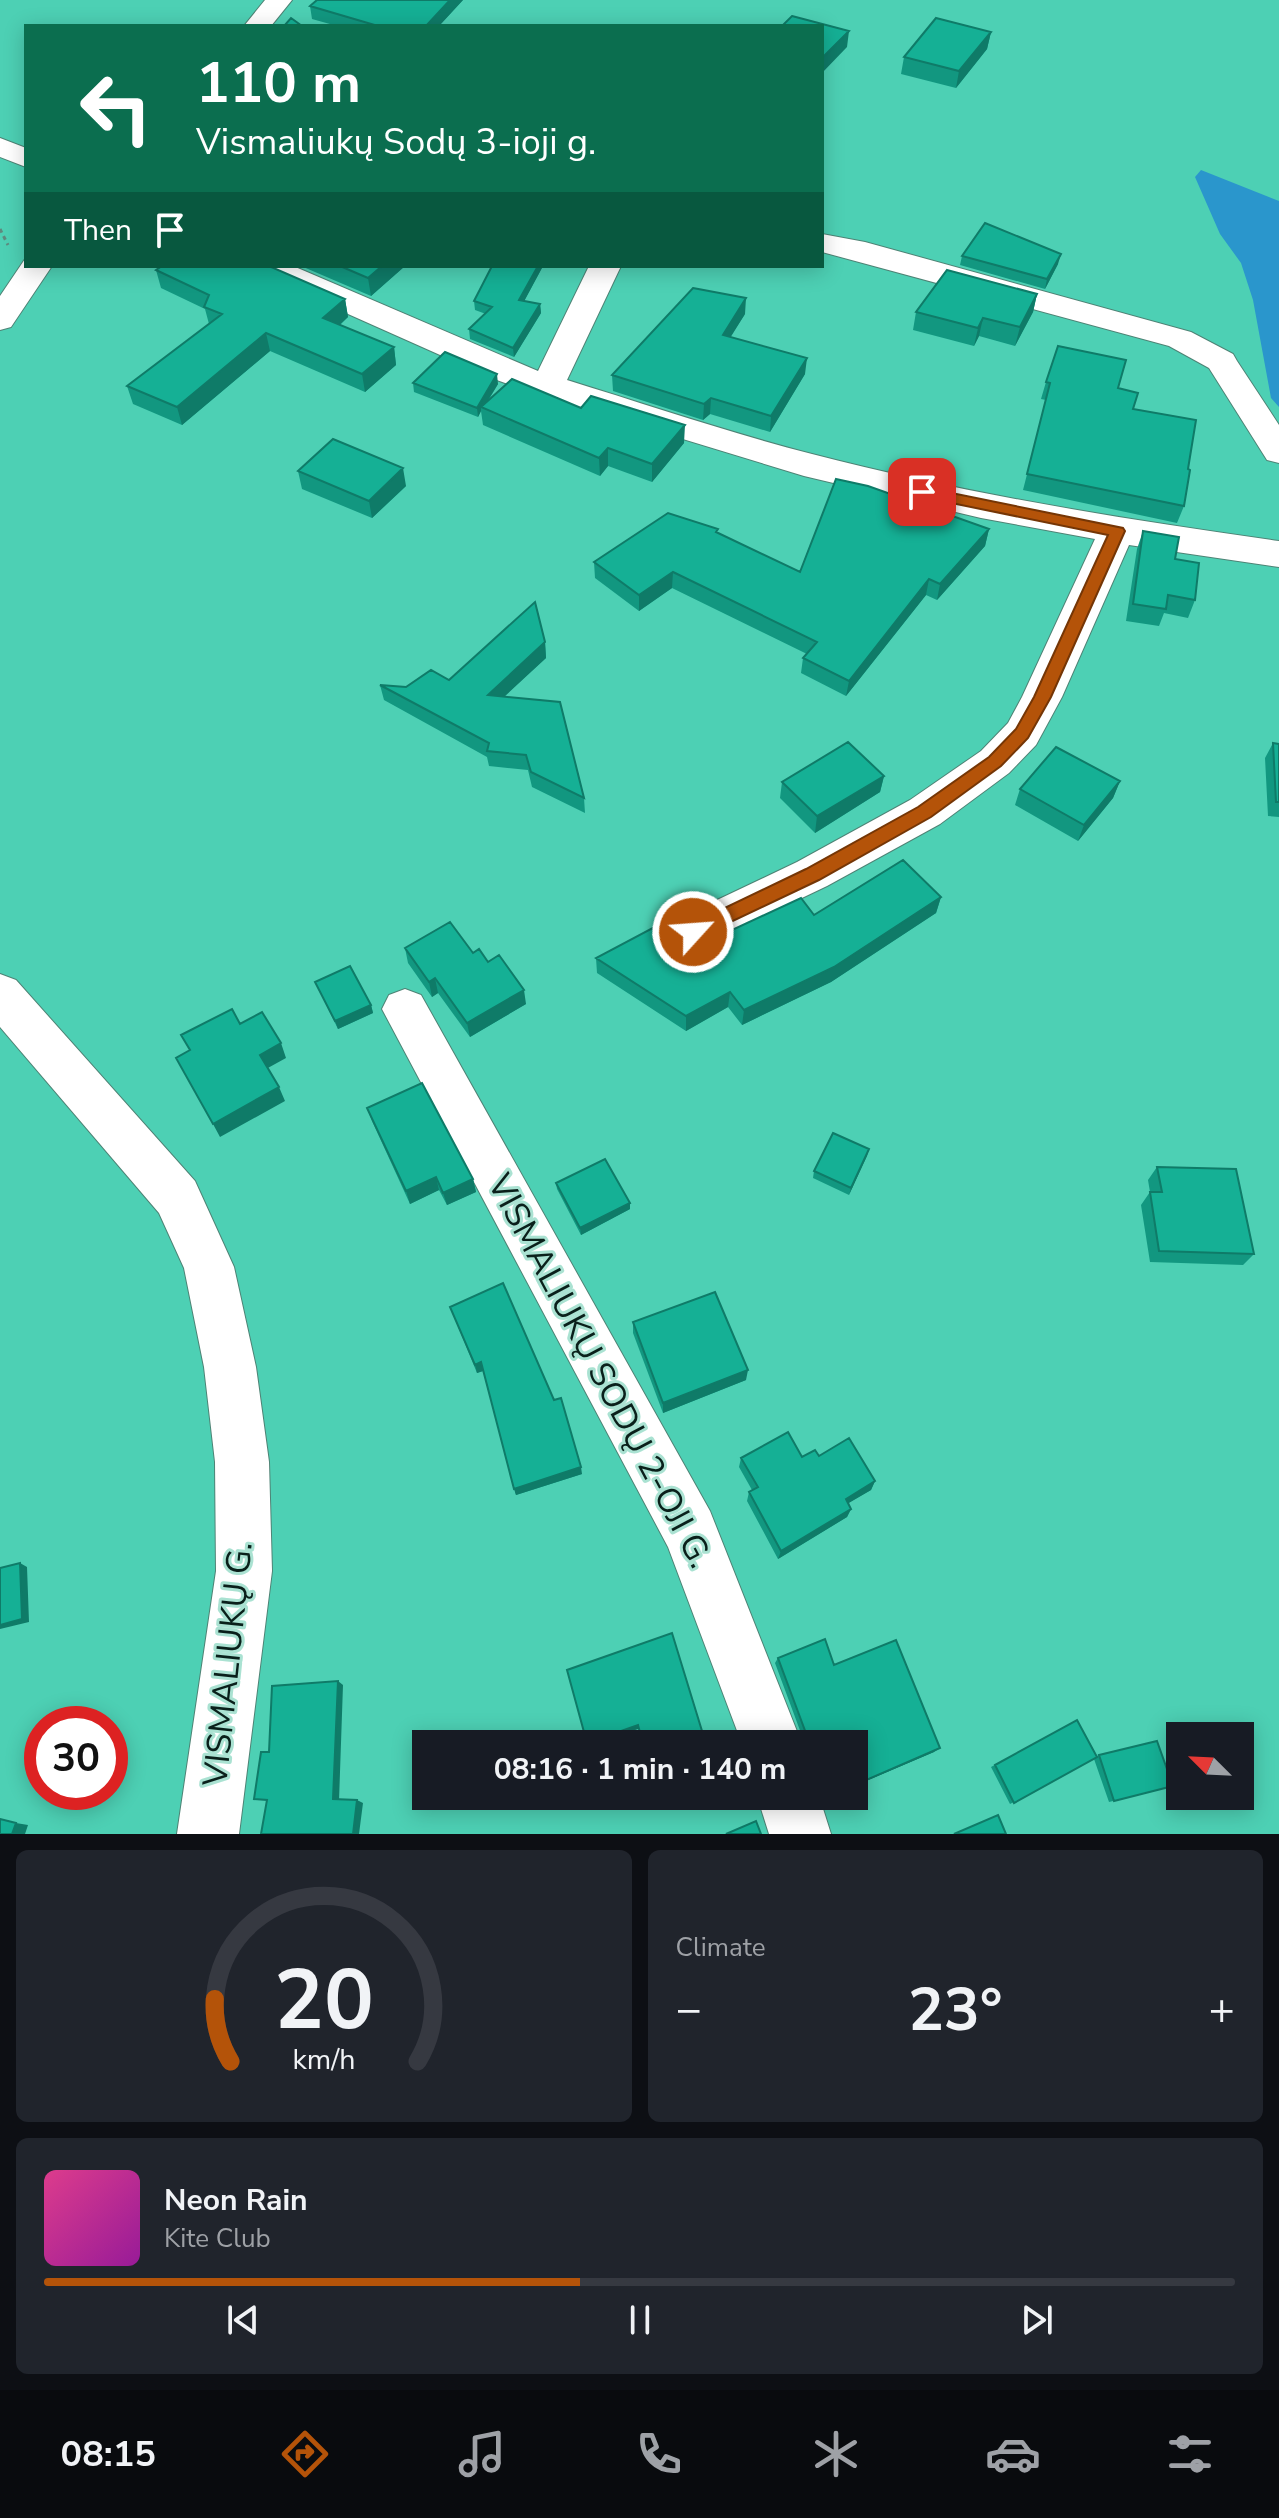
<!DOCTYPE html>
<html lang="en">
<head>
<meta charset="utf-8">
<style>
  body { margin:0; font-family:"Nunito Sans",sans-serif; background:#20242c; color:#f1f3f6; height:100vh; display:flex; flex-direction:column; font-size:30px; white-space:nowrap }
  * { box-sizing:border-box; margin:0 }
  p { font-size:26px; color:#9ea1a6 }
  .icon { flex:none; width:44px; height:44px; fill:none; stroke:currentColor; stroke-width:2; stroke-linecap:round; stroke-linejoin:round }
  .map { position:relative; height:1834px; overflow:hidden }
  .details { display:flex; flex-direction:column; gap:16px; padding:16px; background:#0d0f14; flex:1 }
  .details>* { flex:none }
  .hud { position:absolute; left:24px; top:24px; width:800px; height:244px; border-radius:0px; box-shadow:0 4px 20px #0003; background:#0b6e4f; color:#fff; overflow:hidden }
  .needle { width:52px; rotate:294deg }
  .fabs { position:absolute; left:1166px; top:1722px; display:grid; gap:16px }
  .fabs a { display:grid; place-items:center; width:88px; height:88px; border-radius:0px; background:#171b24; box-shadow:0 4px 20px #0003; font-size:40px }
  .speed { position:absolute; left:24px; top:1706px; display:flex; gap:16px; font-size:40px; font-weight:700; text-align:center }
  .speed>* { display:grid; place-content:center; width:104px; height:104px; border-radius:50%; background:#171b24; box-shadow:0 4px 20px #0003; line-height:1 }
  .speed .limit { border:12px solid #d22; background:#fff; color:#111 }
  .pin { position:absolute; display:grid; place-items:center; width:68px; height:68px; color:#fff; margin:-34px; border-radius:16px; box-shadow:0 4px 12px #0006 }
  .me { position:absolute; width:88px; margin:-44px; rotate:64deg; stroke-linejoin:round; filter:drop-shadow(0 0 6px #0008) }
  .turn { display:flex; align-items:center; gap:28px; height:168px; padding:0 40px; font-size:36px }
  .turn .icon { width:104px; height:104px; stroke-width:2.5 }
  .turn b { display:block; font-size:56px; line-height:68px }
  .then { display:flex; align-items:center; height:76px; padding:0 40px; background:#0003; gap:16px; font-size:30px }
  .big { font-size:60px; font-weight:700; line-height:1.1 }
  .details .card { flex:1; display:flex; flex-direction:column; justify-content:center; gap:12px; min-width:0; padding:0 28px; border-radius:12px; background:#20242c }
  .details .dial { align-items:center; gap:0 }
  .dial svg { height:208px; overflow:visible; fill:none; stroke:#363941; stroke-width:7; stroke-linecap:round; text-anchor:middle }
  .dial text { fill:#f1f3f6; stroke:none }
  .song { display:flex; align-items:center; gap:24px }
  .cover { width:96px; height:96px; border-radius:12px; background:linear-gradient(135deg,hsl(330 70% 55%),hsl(300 70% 35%)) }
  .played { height:8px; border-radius:4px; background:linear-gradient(90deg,#b45309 45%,#363941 45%) }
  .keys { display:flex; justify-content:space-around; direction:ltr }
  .heat { display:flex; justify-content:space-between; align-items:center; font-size:44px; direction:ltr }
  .details .tiles { flex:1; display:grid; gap:16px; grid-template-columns:1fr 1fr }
  .card:last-child { grid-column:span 2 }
  .trip { position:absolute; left:412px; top:1730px; width:456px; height:80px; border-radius:0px; background:#171b24; box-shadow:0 4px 20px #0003; font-weight:700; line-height:80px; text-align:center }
  .tabs { display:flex; height:128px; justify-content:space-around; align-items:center; background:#090b0e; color:#9ea1a6 }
  .tabs .icon { width:56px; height:56px }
  .tabs .active { color:#b45309 }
  .tabs b { font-size:36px; color:#f1f3f6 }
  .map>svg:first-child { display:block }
  .green { fill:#4dd0b4; fill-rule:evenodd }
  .water { fill:#2a96cc }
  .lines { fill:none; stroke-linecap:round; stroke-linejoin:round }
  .street-casing { stroke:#4e8375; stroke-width:2 }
  .path { stroke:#5f897e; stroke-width:3; stroke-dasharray:4 4; stroke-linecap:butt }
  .street { fill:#fff; fill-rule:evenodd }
  .wall { fill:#129780 }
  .shaded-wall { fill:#0f7b68 }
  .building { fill:#15b095; stroke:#0f7b68; stroke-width:2 }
  .route { fill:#b45309; stroke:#753606; stroke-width:2 }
  .labels { text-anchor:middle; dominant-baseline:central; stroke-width:6; stroke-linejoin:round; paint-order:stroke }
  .near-street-label { font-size:34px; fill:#0a201b; stroke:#aae2d2 }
</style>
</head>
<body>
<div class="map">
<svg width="1279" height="1834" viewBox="0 0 1279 1834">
  <rect width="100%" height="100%" fill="#9dd5c6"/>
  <!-- green -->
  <path class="green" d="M0,0h1279v1834h-1279zM26,26h796v240h-796zM42,1724h68v68h-68zM1180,1736h60v60h-60zM426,1744h428v52h-428z"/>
  <!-- water -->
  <path class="water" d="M1201,170l78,31v206l-8,-9 -18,-98 -12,-37 -21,-29 -25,-57z"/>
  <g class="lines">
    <!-- street casing -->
    <g class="street-casing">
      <path id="street" d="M265,0h27l-21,26h-27z
        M0,138l26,10v19l-26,-10z
        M822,234l43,8 326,90 42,22 4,7 42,64v38l-12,-3 -58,-92 -40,-22 -347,-94z
        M25,259l1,7h26l-41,61 -11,3v-34z
        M251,266h42l245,105 51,-105h32l-54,114c81,25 163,53 245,74 154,40 310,65 467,87v26l-150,-22 -67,152 -26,48 -27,28 -69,51 -113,62 -134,64 -16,-5 -6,-13 6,-13 120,-57 113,-62 71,-49 27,-28 14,-26 73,-158 -114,-21 -177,-42 -269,-82 -41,-15 -238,-106z
        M0,974l16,6 179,201 39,86 22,100 13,95 3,109 -33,263h-62l39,-263 -1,-109 -11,-95 -20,-99 -25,-55 -159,-186z
        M405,989l16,6 289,516 92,233h-60l-74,-197 -286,-538 7,-14z
        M757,1796h62l12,38h-62z"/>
    </g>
    <!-- path -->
    <path class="path" d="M0,229l8,16"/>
    <!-- street -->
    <use href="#street" class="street"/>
  </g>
  <!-- wall -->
  <path class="wall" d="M317,0h146l-24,26h-102l-25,-7 -2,-13z
    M991,32l-4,17 -31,39 -55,-14 3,-17z
    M962,256l96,8 -13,25 -85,-24z
    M301,266h104l-34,30z
    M492,266h51l-19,35 16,3 1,9 -27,44 -44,-18 -1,-10 17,-15 -11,-4 -1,-9z
    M156,270l189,29 3,18 -8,8 54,22 2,18 -31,27 -95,-41 -88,74 -49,-21 -6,-18 82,-62 -4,-15 -44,-21z
    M1037,294l-4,18 -18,34 -36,-10 -5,10 -61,-16 3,-18z
    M745,314l-15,23 75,37 -35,58 -60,-18 -7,6 -90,-29 -1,-16z
    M1046,382l72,6 15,21 55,60 -4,37 -7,17 -154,-33 23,-90 -5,-1z
    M413,383l85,1 -10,17 93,7 103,35 -32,39 -44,-16 -8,10 -117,-51 -2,-14 -3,6 -64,-25z
    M298,471l108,15 -34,32 -70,-29z
    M989,529l-4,17 -48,54 -11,-5 -80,101 -45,-23 2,-15 4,-4 -135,-66 -33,23 -44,-33 -1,-16 123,-29 83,39z
    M1143,531l32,28 20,41 -7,18 -24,-5 -5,13 -33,-5 11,-72z
    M545,642l1,16 -42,38 80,102 1,15 -53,-26 -4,-17 -39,-4 -2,-9 -103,-57 -4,-15 26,2 43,-7z
    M1273,743l6,1v73l-11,-1 -3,-58z
    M884,776l-4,16 -65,41 -35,-35 2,-16z
    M1120,781l-7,17 -35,43 -63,-36 5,-16z
    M941,897l-5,16 -105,69 -89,43 -14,-18 -42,24 -89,-58 -1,-15 91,-7 127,-36z
    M405,948l68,5 15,9 38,42 -56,33 -32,-44 -6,4 -24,-34z
    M315,982l56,23 2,8 -35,16z
    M367,1108l106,71 3,13 -29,13 -8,-15 -29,14 -38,-83z
    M869,1149l-20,46 -36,-17 1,-7z
    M1157,1167l97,87 -11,11 -93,-3 -9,-57 9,-13 -2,-12z
    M556,1183l74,20v6l-49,26 -24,-46z
    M450,1307l132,167 -66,21 -33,-124 -6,2z
    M633,1322l113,58 -83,33 -30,-80z
    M819,1456l56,25 -4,9 -23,13 3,6 -4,8 -69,42 -31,-58 2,-9 3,-2 -13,-23 2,-9z
    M778,1658l56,7 100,87 -80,34v-42h-17l-2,-4 -9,4h-21l-30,-81z
    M1077,1720l20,36 2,-1 74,31 -64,16 -15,-43 -84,45 -19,-37z"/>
  <!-- shaded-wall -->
  <path class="shaded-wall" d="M450,0h13l-24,26h-13z
    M849,31l-2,16 -25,26v-15z
    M991,32l-4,17 -31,39 3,-17z
    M1061,254l-3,10 -13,25 2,-10z
    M382,266h23l-34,30 -3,-18z
    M538,266h5l-23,43 -1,-9z
    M1037,294l-4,18 -18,34 5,-19z
    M746,298l-1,16 -23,37 1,-16z
    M345,299l3,18 -21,19 -4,-18z
    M540,304l1,9 -27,44 -1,-9z
    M983,318l-4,18 -5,10 4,-18z
    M266,333l4,18 -88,74 -5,-18z
    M394,347l2,18 -31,27 -3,-18z
    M807,358l-2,16 -35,58 1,-16z
    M497,374l1,10 -15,24 -2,-1v4l-3,6 -1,-9z
    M711,398l-1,16 -7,6 1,-16z
    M685,425l-1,18 -32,39v-18z
    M608,448v18l-8,10 -1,-18z
    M403,468l3,18 -34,32 -3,-17z
    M989,529l-4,17 -48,54 3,-16z
    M673,572l-1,16 -33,23v-16z
    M929,579l-3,16 -80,101 3,-15z
    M545,642l1,16 -56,52 -2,-15z
    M884,776l-4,16 -65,41 2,-17z
    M1120,781l-7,17 -35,43 6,-16z
    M941,897l-5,16 -105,69 -89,43 2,-15z
    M435,978l3,15 -6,4 -3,-15z
    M524,990l2,14 -56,33 -3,-14z
    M730,992l-2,15 -42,24v-15z
    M371,1005l2,8 -35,16 -3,-8z
    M281,1043l5,15 -20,11 -6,-14z
    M279,1087l6,14 -65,36 -7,-13z
    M869,1149l-2,7 -18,39 2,-7z
    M436,1177l3,13 -29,14 -4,-13z
    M473,1179l3,13 -29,13 -4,-12z
    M630,1203v6l-49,26 -1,-7z
    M481,1362l2,9 -6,2 -2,-8z
    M748,1370l-2,10 -83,33v-10z
    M581,1467l1,7 -66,21 -2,-6z
    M875,1481l-4,9 -29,17 4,-8z
    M851,1509l-4,8 -69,42 3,-8z
    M20,1563l7,4 2,55 -29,7v-4z
    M338,1681l5,4 -4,116 -6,-2z
    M638,1725v4l-42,15h-9z
    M839,1736l-4,4 -9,4h-6z
    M940,1748l-6,4 -80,34 3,-2z
    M357,1800l6,3 -4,31h-6z
    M16,1823l12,2 -3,9h-13z"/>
  <!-- building -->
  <path class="building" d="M317,0h133l-24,26h-48l-68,-20z
    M792,16l57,15 -27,27v-32h-40z
    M291,18l11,8h-18z
    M936,18l55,14 -32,39 -55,-14z
    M985,223l76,31 -14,25 -85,-23z
    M162,266h107l76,33 -22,19 71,29 -32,27 -96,-41 -89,74 -50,-21 95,-72 -18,-7 5,-12 -53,-25z
    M340,266h42l-14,12z
    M492,266h46l-19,34 21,4 -27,44 -44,-19 23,-22 -18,-6z
    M947,270l90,24 -17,33 -37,-9 -5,10 -62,-16z
    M693,288l53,10 -23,37 84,23 -36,58 -60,-18 -7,6 -92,-29z
    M1058,346l68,14 -8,28 20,5 -5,16 63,11 -8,49 2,1 -6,36 -157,-32 23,-91 -4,-1z
    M445,352l52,22 -20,34 -64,-25z
    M512,379l69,29 10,-12 94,29 -33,39 -44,-16 -9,10 -118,-51z
    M333,439l70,29 -34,33 -71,-30z
    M836,479l32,7 121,43 -49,55 -11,-5 -80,102 -46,-23 14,-16 -144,-70 -34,23 -45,-33 74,-49 50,16 -2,3 84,40z
    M1143,531l36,6 -4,22 24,4 -4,37 -27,-5 -2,14 -33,-5z
    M535,602l10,40 -57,53 72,7 24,96 -53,-26 -5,-17 -39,-4 2,-8 -109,-58 26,2 25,-17 18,10z
    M848,742l36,34 -67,40 -35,-34z
    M1273,743l6,1v58h-3z
    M1056,747l64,34 -36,44 -64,-36z
    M903,860l38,37 -107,70 -90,43 -14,-18 -44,24 -90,-58 68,-36 23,29 114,-53 13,17z
    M450,922l23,31 6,-4 9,13 11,-7 25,35 -57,33 -32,-45 -6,4 -24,-34z
    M350,966l21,39 -36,16 -20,-39z
    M232,1009l8,15 22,-12 19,31 -21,12 19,32 -66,37 -37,-66 14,-8 -9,-15z
    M422,1083l51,96 -30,14 -7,-16 -30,14 -39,-83z
    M833,1133l36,16 -18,39 -37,-17z
    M605,1159l25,44 -50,25 -24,-45z
    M1157,1167l79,2 18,85 -95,-3 -9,-59h12z
    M503,1283l51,117 7,-2 20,69 -67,22 -33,-127 -6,3 -25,-58z
    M715,1292l33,78 -85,33 -30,-81z
    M788,1432l14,25 13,-7 4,6 30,-18 26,43 -29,18 5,10 -70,42 -32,-59 9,-5 -17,-29z
    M20,1563l2,56 -22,6v-57z
    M672,1633l34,111h-63l-5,-19 -51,18 -20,-73z
    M825,1639l9,26 62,-25 44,108 -83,36 -3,-9v-31h-12l-3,-8 -19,8h-10l-32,-86z
    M338,1681l-5,118 24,1 -4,34h-92l6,-34 -13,-1 7,-47h8l3,-66z
    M1077,1720l20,37 -83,46 -19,-38z
    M1157,1741l16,45 -59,15 -15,-46z
    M998,1815l8,19h-52z
    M0,1819l16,4 -4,11h-12z
    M756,1821l5,13h-35z"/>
  <!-- route -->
  <path class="route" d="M922,487l201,41 2,3 -74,166 -23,41 -27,28 -70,51 -112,63 -120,57h-12l-3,-5 3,-6 119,-57 112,-62 71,-50 27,-28 18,-32 74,-162 -191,-39v-7z"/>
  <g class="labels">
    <!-- near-street labels -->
    <g class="near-street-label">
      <text transform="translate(600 1371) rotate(62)">VISMALIUKŲ SODŲ 2-OJI G.</text>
      <text transform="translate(228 1664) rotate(-84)">VISMALIUKŲ G.</text>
    </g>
  </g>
</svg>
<div class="fabs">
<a><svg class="needle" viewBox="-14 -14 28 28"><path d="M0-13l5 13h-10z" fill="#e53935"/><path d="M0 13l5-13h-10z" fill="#9ea1a6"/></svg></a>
</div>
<div class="speed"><div class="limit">30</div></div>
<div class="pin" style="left:922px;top:492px;background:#d93025"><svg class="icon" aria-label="arrive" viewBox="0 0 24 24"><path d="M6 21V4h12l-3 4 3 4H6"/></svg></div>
<svg class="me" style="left:693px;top:932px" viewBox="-20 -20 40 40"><circle r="17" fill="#b45309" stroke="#fff" stroke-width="3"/><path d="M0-11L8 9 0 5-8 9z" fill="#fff"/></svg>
<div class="trip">08:16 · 1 min · 140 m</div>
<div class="hud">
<div class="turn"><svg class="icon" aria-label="left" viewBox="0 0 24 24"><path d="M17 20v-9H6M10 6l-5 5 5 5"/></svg><div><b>110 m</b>Vismaliukų Sodų 3-ioji g.</div></div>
<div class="then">Then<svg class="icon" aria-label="arrive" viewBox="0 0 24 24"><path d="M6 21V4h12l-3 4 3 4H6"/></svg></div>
</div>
</div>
<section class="details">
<div class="tiles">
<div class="card dial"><svg viewBox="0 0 100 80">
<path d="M14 69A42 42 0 1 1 86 69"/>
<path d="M14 69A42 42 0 0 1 8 45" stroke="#b45309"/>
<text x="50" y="56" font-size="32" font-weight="700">20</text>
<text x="50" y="72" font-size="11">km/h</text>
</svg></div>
<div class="card"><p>Climate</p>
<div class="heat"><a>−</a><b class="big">23°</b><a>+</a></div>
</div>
<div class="card">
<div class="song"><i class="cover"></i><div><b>Neon Rain</b><p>Kite Club</p></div></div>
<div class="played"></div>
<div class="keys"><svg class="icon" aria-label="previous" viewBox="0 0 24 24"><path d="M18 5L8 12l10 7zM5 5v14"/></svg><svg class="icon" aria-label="pause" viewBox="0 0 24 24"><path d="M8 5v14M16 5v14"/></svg><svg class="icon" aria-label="next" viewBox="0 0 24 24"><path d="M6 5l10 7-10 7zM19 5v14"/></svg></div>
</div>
</div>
</section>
<nav class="tabs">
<b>08:15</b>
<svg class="icon active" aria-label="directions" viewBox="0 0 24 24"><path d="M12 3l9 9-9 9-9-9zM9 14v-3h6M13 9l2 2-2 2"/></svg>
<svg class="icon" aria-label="music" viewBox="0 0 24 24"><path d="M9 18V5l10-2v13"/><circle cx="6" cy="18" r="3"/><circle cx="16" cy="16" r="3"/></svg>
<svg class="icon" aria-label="phone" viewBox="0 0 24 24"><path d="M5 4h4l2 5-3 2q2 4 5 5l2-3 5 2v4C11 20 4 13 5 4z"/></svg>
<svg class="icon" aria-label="climate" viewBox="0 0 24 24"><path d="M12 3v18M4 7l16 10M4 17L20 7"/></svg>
<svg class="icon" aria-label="car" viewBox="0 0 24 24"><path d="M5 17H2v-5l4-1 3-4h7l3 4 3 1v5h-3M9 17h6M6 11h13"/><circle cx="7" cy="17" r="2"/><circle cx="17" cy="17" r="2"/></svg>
<svg class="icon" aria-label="filters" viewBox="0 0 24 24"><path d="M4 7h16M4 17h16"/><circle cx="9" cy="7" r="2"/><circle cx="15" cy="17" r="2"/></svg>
</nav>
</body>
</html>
